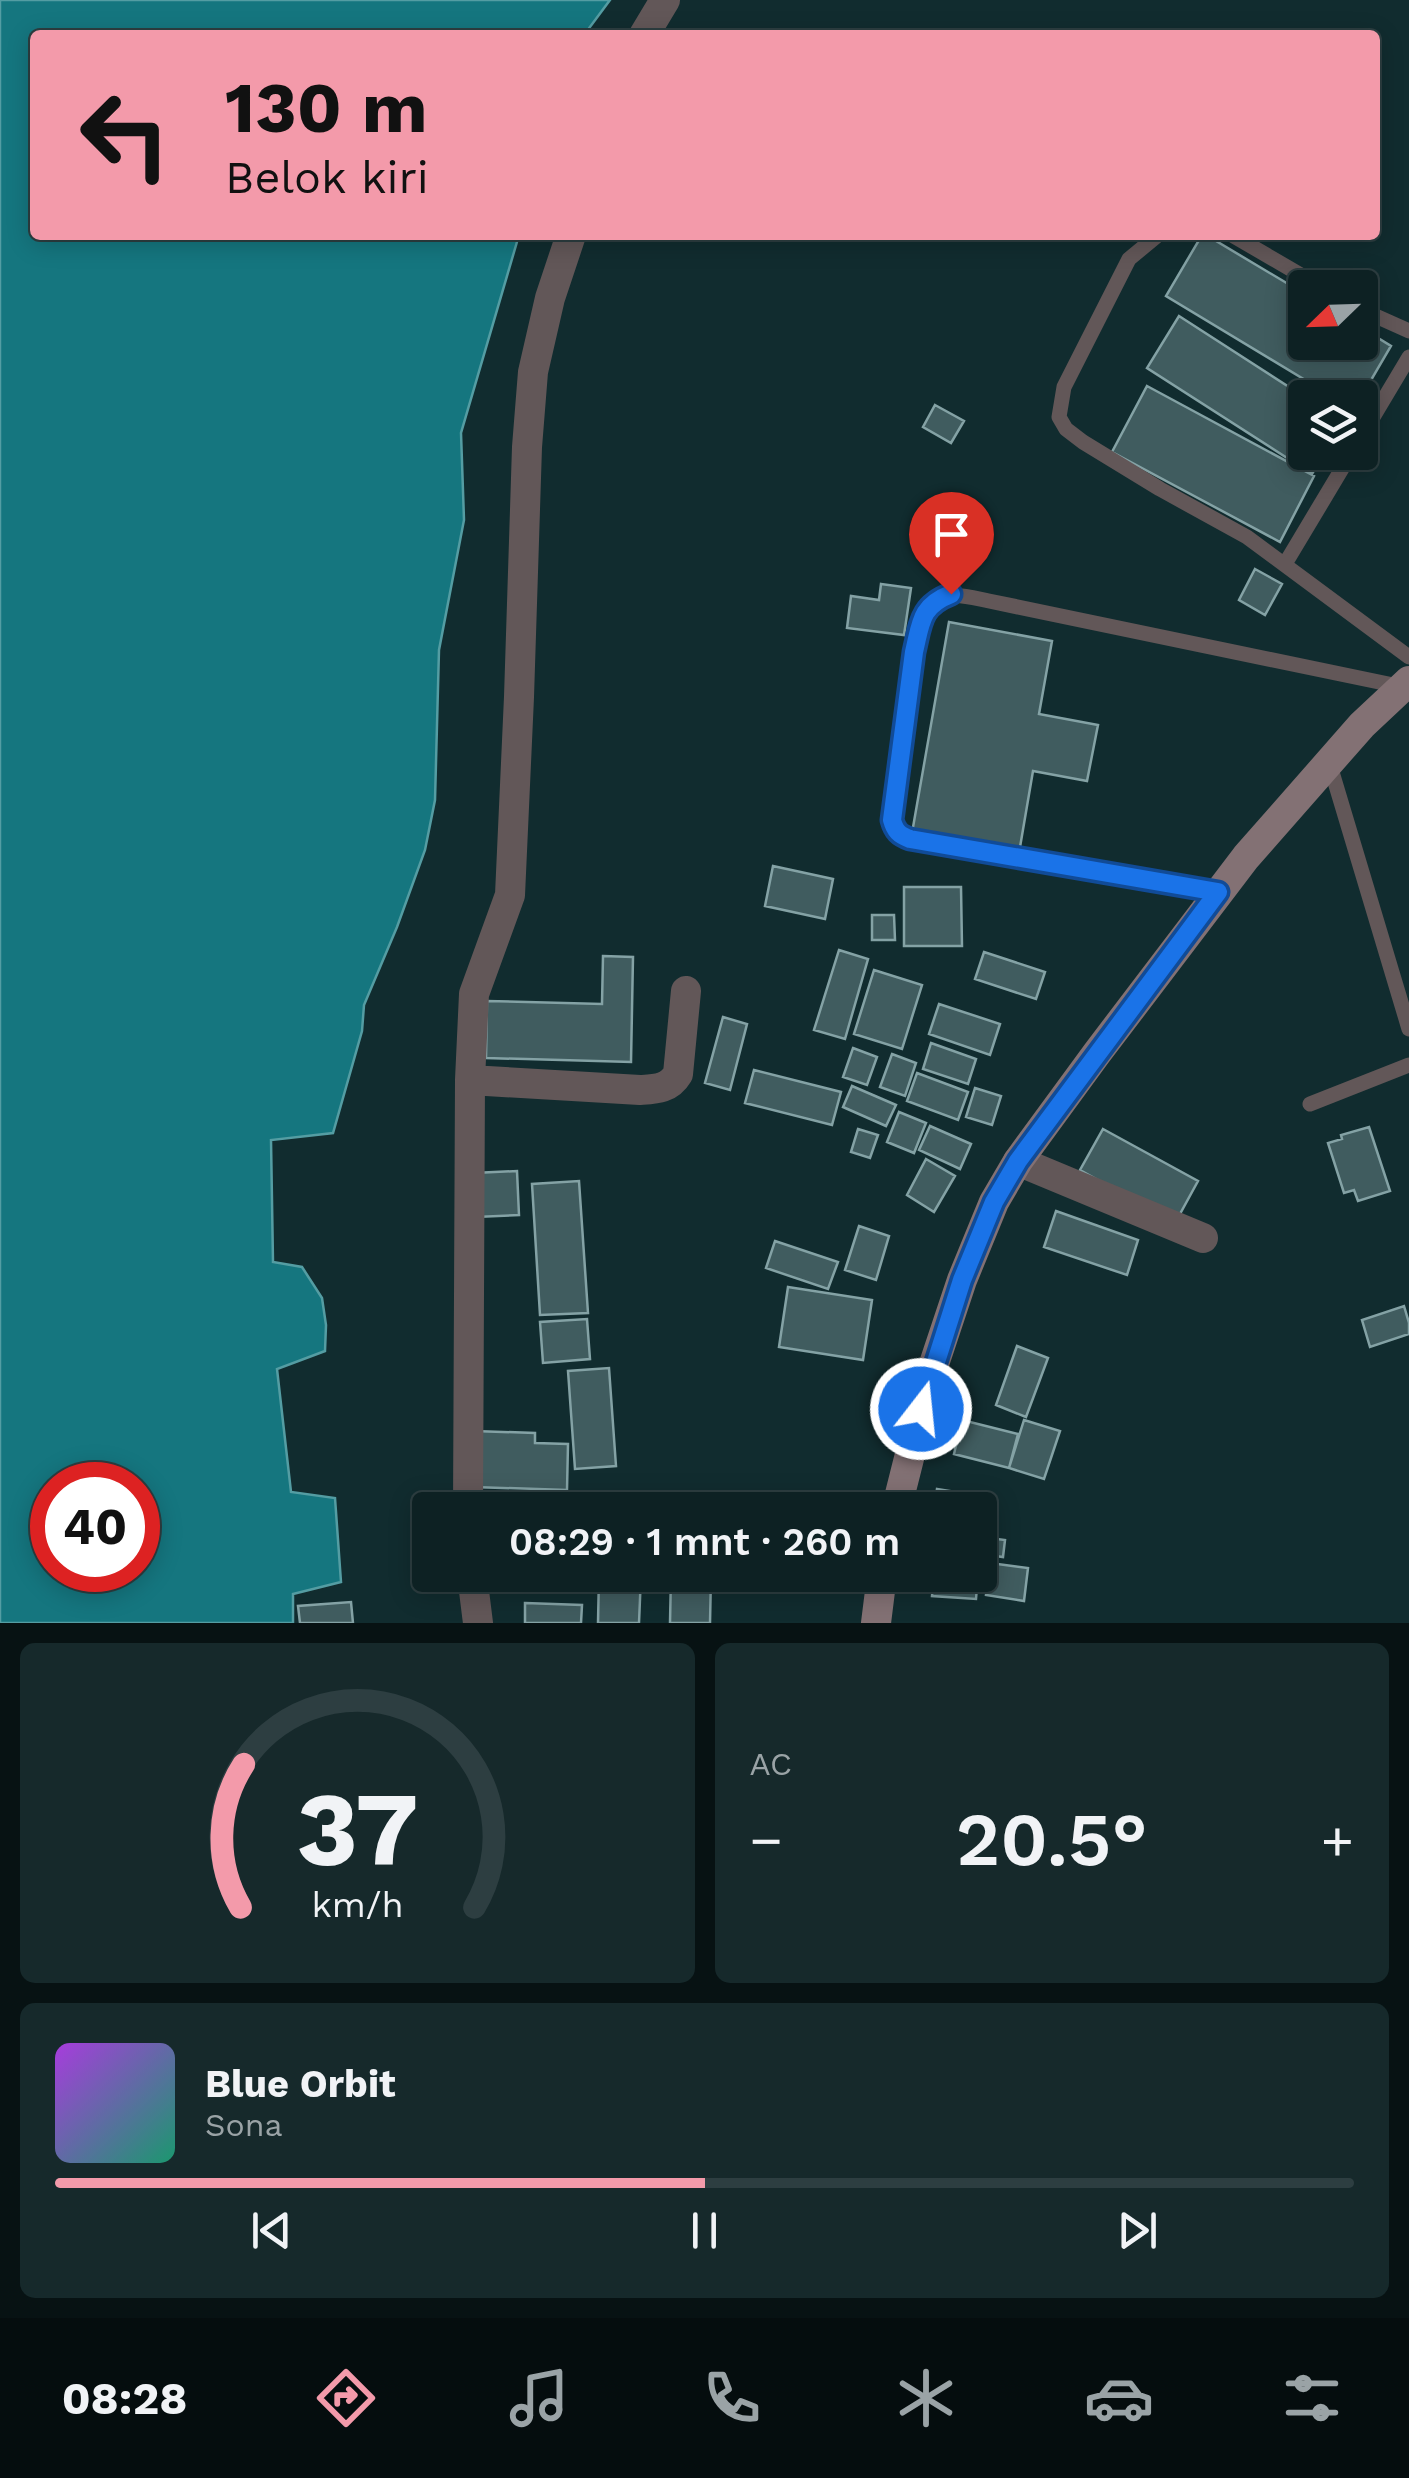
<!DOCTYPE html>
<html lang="id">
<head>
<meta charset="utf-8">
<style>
  body { margin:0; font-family:"Work Sans",sans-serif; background:#16292b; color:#f1f3f6; height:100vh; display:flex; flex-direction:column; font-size:38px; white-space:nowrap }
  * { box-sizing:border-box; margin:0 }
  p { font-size:32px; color:#9aa3a6 }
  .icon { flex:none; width:55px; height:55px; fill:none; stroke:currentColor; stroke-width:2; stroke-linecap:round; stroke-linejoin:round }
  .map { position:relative; height:1623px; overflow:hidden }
  .drawer { display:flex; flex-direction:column; gap:20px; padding:20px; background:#071213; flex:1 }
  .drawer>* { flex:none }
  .guide { position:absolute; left:30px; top:30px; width:1350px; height:210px; border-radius:10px; box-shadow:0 5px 25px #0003,0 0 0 2px #2d3e41; background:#f39aaa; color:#111; overflow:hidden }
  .needle { width:65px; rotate:247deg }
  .fabs { position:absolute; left:1288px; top:270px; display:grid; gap:20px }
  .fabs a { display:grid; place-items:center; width:90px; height:90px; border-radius:10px; background:#0d2123; box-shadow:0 5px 25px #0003,0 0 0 2px #2d3e41; font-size:50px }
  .speed { position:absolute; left:30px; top:1462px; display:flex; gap:20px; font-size:50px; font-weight:700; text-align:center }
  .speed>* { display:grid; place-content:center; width:130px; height:130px; border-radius:50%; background:#0d2123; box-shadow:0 5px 25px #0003,0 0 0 2px #2d3e41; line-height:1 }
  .speed .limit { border:15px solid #d22; background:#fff; color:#111 }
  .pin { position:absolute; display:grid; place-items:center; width:85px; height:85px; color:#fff; margin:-102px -42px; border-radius:50% 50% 50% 0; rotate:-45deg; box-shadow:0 0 10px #0007 }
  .pin .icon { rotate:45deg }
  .me { position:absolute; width:110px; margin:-55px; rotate:16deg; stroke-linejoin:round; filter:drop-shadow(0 0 8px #0008) }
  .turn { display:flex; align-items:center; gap:35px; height:210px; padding:0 30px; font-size:45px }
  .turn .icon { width:130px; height:130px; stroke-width:2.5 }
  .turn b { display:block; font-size:70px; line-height:85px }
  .big { font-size:75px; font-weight:600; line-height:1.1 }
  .drawer .tile { flex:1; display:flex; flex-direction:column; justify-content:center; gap:15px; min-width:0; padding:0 35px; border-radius:15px; background:#16292b }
  .drawer .dial { align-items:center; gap:0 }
  .dial svg { height:260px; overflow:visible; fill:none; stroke:#2d3e41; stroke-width:7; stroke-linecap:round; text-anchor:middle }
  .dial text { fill:#f1f3f6; stroke:none }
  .song { display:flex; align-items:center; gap:30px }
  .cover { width:120px; height:120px; border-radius:15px; background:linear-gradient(135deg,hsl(280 70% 55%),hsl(160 70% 35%)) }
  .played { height:10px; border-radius:5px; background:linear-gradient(90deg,#f39aaa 50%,#2d3e41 50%) }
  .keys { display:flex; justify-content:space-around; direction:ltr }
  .heat { display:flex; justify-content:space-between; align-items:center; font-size:55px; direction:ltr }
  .drawer .tiles { flex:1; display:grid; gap:20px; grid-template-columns:1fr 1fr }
  .tile:last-child { grid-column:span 2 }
  .trip { position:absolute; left:412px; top:1492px; width:585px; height:100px; border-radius:10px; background:#0d2123; box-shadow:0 5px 25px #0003,0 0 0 2px #2d3e41; font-weight:600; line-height:100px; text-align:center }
  .tab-bar { display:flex; height:160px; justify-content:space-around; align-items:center; background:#050d0e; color:#9aa3a6 }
  .tab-bar .icon { width:70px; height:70px }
  .tab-bar .active { color:#f39aaa }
  .tab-bar b { font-size:45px; color:#f1f3f6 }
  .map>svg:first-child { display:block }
  .water { fill:#15767f; stroke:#549da3; stroke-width:2.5; fill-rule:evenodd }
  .building { fill:#405c5f; stroke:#84a2a5; stroke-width:2.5 }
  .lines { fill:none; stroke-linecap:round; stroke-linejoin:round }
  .lane { stroke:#625758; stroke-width:15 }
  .street { stroke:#625758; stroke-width:30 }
  .secondary { stroke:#837174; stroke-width:30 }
  .route-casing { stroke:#114b97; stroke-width:25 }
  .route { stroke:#1a73e8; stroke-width:18 }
</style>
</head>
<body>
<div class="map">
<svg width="1409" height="1623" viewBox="0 0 1409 1623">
  <rect width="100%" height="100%" fill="#112c2f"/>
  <!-- water -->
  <path class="water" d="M0,0h610l-26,35h-549v200h484l-58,198 3,87 -25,130 -4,150 -10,50 -28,77 -33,78 -2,26 -29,102 -62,7 2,122 29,5 20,31 4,27 -1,26 -48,18 14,123 44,6 6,84 -48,12v29h-293zM52,1485h86v85h-86z"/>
  <!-- building -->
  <path class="building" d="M1202,235h4l99,59v48h55v-15l31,19 -31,53 -25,-1 -169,-102z
    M1179,316l127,82 -1,54h20l-13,22 -165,-106z
    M1147,386l167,90 -34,66 -168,-90z
    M935,405l29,16 -13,22 -28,-16z
    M1255,569l27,15 -17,31 -26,-15z
    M881,584l30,4 -7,47 -57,-7 4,-32 28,4z
    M949,622l103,19 -13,73 59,11 -11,56 -54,-10 -14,82 -107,-20z
    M773,866l60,13 -8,40 -60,-13z
    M904,887h57l1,59h-58z
    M872,915h22l1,25h-23z
    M839,950l29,9 -23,80 -31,-9z
    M984,952l61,20 -9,27 -61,-20z
    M603,956l30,1 -2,105 -145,-4 1,-57 115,3z
    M874,970l48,15 -20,64 -48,-15z
    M939,1004l61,20 -10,31 -61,-21z
    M723,1017l24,7 -17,66 -25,-7z
    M931,1043l45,16 -8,25 -45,-15z
    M853,1048l24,9 -10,28 -24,-8z
    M892,1054l24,9 -11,33 -25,-9z
    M754,1070l87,22 -9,33 -87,-22z
    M917,1073l51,19 -10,28 -51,-19z
    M852,1086l44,19 -10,21 -43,-19z
    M975,1088l26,8 -9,29 -26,-8z
    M899,1112l27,11 -12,30 -27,-11z
    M930,1126l41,18 -11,25 -41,-19z
    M1369,1127l21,64 -32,10 -4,-11 -10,3 -16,-50 14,-4 -1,-4z
    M858,1129l20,6 -8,23 -19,-6z
    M1103,1129l95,52 -23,42 -95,-53z
    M926,1159l29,17 -21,36 -27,-17z
    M517,1171l2,44 -43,2 -2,-44z
    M579,1181l9,132 -48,2 -8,-131z
    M1056,1211l82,29 -11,35 -83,-28z
    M859,1226l30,10 -13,44 -31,-10z
    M775,1241l63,21 -10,27 -62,-21z
    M788,1287l84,13 -9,60 -84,-13z
    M1404,1306l5,17v11l-39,13 -8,-27z
    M587,1319l3,40 -47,4 -3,-41z
    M1017,1346l31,12 -22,59 -30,-12z
    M609,1368l7,98 -41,3 -7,-98z
    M962,1420l56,14 -9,34 -55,-14z
    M1024,1420l36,11 -16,48 -35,-11z
    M474,1431l61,2v10l33,1 -1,46 -94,-3z
    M937,1489l44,7 -2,14h-45z
    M570,1497l26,1v12h-27z
    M982,1537l23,3 -2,17 -23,-3z
    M990,1563l38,5 -4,33 -38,-6z
    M599,1575h42l-2,48h-41z
    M671,1575l40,1 -1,47h-40z
    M934,1575h44l-2,24 -44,-3z
    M351,1602l2,21h-53l-2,-17z
    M525,1603l57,2 -1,18h-56z"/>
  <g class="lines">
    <!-- lane -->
    <path class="lane" d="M1158,235l-29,24 -65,128 -5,30 7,12 17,13 77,47 87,48 162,120
      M1232,235l91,53
      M1360,309l49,22
      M1360,439l49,-82
      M1285,564l67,-112
      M1329,762l80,267
      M1218,893l-308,-54c-11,-4 -15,-8 -18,-19 4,-34 20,-198 38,-215 17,-16 39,-8 59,-4l414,86
      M1310,1104l99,-39"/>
    <!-- street -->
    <path class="street" d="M644,35l21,-35
      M470,1080l170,10c16,-1 29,-1 38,-16l8,-83
      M1018,1161l185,77
      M468,1510l2,-430 4,-86 36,-99 9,-198 8,-250 6,-75 17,-74 21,-63
      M472,1575l6,48"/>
    <!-- secondary -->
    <path class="secondary" d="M896,1510l33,-131 33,-99 32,-78 24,-41 79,-108 149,-196 116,-132 47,-44
      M876,1623l6,-48"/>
  </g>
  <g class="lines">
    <!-- route casing -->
    <g class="route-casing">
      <path id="route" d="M921,1409l41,-129 32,-78 24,-41 20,-27 180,-242 -308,-53c-11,-4 -15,-8 -18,-19l22,-168c7,-29 6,-46 37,-58"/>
    </g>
    <!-- route -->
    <use href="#route" class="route"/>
  </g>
</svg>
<div class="fabs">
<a><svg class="needle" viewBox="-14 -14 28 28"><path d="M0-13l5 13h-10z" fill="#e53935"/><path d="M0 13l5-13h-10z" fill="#9aa3a6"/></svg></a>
<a><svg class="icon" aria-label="layers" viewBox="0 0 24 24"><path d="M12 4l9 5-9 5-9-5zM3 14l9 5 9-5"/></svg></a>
</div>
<div class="speed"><div class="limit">40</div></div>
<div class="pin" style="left:951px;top:594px;background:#d93025"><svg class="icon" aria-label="arrive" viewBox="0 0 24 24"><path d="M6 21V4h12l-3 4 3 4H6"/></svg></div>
<svg class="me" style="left:921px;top:1409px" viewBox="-20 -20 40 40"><circle r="17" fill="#1a73e8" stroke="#fff" stroke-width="3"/><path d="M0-11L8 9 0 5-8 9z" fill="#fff"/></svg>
<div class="trip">08:29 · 1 mnt · 260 m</div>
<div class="guide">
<div class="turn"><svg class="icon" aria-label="left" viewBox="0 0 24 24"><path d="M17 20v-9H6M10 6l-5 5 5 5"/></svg><div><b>130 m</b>Belok kiri</div></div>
</div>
</div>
<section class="drawer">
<div class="tiles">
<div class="tile dial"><svg viewBox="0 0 100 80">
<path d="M14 69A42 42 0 1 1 86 69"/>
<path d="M14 69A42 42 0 0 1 15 25" stroke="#f39aaa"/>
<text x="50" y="56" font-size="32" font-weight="700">37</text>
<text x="50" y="72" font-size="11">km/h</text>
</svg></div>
<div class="tile"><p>AC</p>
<div class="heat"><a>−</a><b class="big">20.5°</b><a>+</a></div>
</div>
<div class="tile">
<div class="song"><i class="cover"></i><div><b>Blue Orbit</b><p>Sona</p></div></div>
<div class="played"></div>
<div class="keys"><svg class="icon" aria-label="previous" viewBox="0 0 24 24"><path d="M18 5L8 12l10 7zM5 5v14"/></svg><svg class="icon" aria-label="pause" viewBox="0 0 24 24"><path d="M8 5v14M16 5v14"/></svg><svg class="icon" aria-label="next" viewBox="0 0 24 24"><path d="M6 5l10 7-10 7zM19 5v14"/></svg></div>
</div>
</div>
</section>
<nav class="tab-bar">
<b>08:28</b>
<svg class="icon active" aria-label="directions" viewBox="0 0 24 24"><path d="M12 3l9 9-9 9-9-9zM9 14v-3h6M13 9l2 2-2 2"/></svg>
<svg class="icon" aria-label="music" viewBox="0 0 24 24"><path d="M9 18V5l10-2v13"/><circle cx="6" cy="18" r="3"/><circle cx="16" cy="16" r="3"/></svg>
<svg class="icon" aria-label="phone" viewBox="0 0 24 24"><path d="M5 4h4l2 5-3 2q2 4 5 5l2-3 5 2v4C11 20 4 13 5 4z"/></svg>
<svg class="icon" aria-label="climate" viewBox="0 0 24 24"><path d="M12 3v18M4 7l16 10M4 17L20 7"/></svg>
<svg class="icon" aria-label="car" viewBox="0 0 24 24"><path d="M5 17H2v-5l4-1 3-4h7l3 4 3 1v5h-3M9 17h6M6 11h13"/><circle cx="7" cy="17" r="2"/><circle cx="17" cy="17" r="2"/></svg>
<svg class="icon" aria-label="filters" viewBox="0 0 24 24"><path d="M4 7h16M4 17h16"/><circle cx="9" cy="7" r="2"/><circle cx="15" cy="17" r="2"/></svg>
</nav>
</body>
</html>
